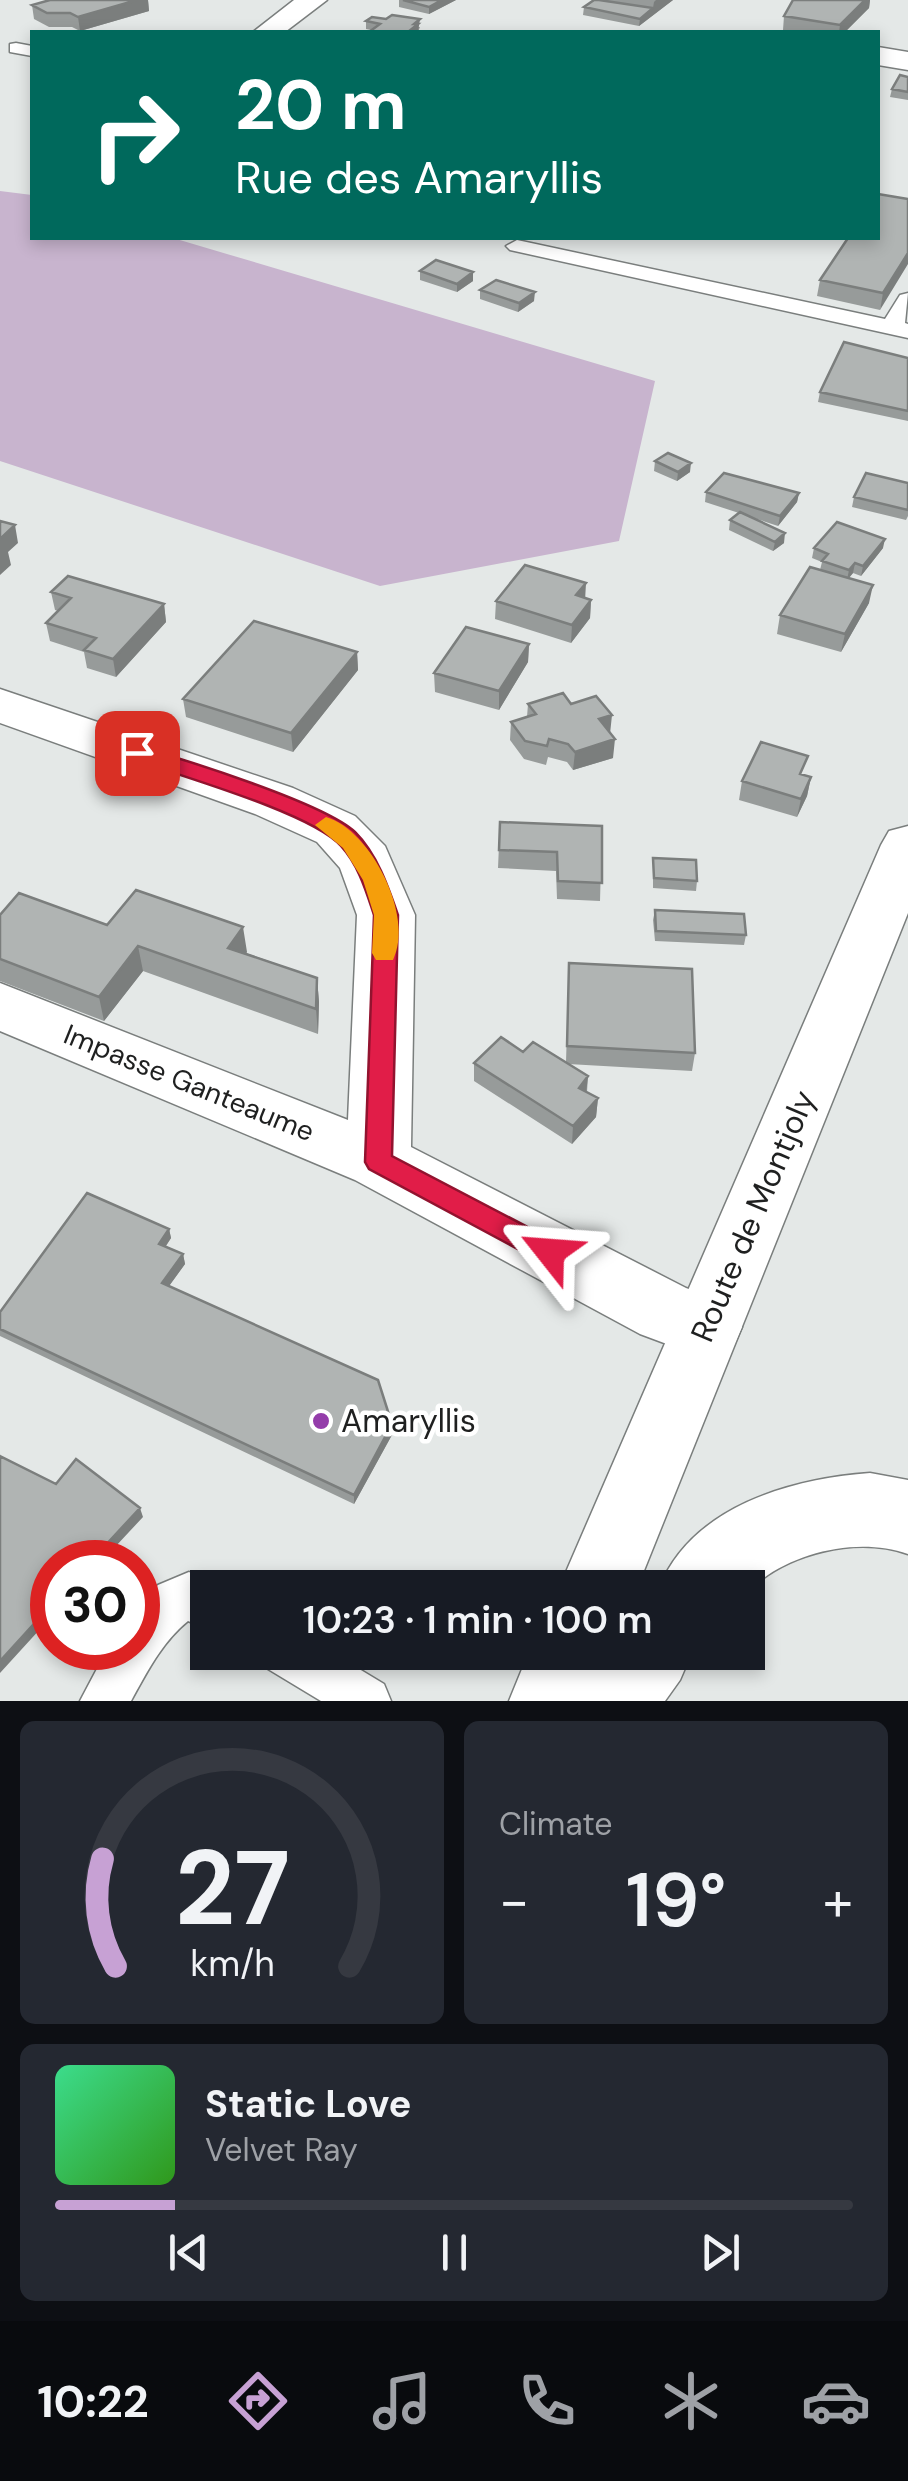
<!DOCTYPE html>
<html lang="en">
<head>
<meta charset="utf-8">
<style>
  body { margin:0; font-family:"DM Sans",sans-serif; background:#242831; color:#f1f3f6; height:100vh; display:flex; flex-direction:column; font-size:38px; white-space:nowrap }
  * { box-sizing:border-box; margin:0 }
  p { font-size:32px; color:#9ea1a6 }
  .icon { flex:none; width:55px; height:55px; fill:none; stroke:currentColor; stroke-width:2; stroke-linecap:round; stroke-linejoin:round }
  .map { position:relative; height:1701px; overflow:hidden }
  .side { display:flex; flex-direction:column; gap:20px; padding:20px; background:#0d0f14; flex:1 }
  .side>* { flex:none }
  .hud { position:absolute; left:30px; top:30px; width:850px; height:210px; border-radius:0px; box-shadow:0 5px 15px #0003; background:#00695c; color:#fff; overflow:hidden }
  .speed { position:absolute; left:30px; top:1540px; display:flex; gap:20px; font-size:50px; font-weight:700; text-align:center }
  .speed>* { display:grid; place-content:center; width:130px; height:130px; border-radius:50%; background:#171b24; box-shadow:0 5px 15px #0003; line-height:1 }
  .speed .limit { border:15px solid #d22; background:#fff; color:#111 }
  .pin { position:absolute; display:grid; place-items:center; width:85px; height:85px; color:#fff; margin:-42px; border-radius:20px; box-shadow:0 5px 15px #0006 }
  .me { position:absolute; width:110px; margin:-55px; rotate:298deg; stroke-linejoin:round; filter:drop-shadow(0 0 8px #0008) }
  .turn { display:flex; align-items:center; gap:35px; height:210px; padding:0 40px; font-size:45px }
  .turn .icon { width:130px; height:130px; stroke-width:2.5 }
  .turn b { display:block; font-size:70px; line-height:85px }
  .big { font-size:75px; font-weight:600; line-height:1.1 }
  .side .widget { flex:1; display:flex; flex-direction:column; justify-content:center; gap:15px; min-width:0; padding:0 35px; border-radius:15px; background:#242831 }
  .side .dial { align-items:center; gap:0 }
  .dial svg { height:260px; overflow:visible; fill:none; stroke:#363941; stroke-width:7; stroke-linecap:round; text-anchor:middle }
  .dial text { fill:#f1f3f6; stroke:none }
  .song { display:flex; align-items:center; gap:30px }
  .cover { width:120px; height:120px; border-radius:15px; background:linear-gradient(135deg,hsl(150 70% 55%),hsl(110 70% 35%)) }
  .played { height:10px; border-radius:5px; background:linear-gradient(90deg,#c7a1d4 15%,#363941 15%) }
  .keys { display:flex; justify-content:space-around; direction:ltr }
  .heat { display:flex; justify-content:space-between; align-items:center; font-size:55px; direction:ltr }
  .side .tiles { flex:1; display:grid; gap:20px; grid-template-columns:1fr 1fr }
  .widget:last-child { grid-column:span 2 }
  .trip { position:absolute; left:190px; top:1570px; width:575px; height:100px; border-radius:0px; background:#171b24; box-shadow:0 5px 15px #0003; font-weight:600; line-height:100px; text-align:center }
  .dock { display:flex; height:160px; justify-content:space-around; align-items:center; background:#090b0e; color:#9ea1a6 }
  .dock .icon { width:70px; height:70px }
  .dock .on { color:#c7a1d4 }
  .dock b { font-size:45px; color:#f1f3f6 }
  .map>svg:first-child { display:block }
  .green { fill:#c8b4ce }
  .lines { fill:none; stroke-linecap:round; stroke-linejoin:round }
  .service-casing { stroke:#7a7e7d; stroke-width:3 }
  .minor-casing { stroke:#7a7e7d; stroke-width:3 }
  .secondary-casing { stroke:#7a7e7d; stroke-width:3 }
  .service { fill:#fff; fill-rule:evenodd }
  .minor { fill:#fff; fill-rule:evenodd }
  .secondary { fill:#fff; fill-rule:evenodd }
  .wall { fill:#979b9a }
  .shaded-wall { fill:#7b7e7d }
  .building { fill:#b0b4b3; stroke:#7b7e7d; stroke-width:2.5 }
  .route { fill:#e11d48; stroke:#92132f; stroke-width:2.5 }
  .slow { fill:#f59e0b }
  .poi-dot { fill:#943daa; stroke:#fff; stroke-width:4 }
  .labels { text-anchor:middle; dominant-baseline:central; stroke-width:9; stroke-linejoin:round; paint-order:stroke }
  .street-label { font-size:28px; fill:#1f2020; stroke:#fff }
  .near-street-label { font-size:32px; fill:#1f2020; stroke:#fff }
  .near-poi-label { font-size:32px; fill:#1f2020; stroke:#fff; text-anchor:start }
</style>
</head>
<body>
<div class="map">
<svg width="908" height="1701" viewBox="0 0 908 1701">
  <rect width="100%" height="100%" fill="#e4e8e7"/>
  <!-- green -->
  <path class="green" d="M0,191l32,4v43h141l482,143 -36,160 -239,45 -380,-125z"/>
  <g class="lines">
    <!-- service casing -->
    <g class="service-casing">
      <path id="service" d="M16,43l16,3v10l-22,-4v-8z
        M517,240l368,79 15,-24 8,-2 -3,30 3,1v14l-398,-88 -4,-4z
        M189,1572l32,16h-13v41l-20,-8c-26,21 -41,51 -57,80h-51l28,-53h30v-44l20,-19z
        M261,1652h70l53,32 7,17h-70l-53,-32z"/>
    </g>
    <!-- minor casing -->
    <g class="minor-casing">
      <path id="minor" d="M294,0h33l-42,32h-32z
        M878,47l30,5v18l-30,-5z
        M0,689l293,99 62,28 30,30 30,69 -4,232 275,141 46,17 10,22 -10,22 -25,10 -67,-25 -285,-154 -355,-149v-48l348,137 9,-205 -17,-47 -23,-26 -62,-28 -255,-91z
        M870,1473l38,7v74c-52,-18 -121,-1 -160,37v-3h-89c33,-81 130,-109 211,-115z
        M600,1652h92l-12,28 -15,21h-92l12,-29z"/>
    </g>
    <!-- secondary casing -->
    <g class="secondary-casing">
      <path id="secondary" d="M908,826v87l-271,675h-78l322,-743 8,-14z
        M529,1652h81l-19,49h-82z"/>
    </g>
    <!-- service -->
    <use href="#service" class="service"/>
    <!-- minor -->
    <use href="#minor" class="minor"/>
    <!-- secondary -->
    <use href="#secondary" class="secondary"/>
  </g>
  <!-- wall -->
  <path class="wall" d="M50,0h98l1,11 -69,20 -8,-4h-23l-15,-8 -2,-14z
    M399,0h57l-27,14 -30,-7z
    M594,0h79l-34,26 -56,-11 1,-8z
    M793,0h77l-1,8 -24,24h-48l-14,-2 1,-14z
    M366,21l54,6 -2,5 -47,-2 -5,-1z
    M908,77v23l-18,-3 2,-8z
    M908,199l-28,111 -63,-14 3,-16z
    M420,271l53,1v9l-16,11 -37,-12z
    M480,290l54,11 -16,11 -38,-13z
    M908,358v63l-90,-19 2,-10z
    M655,461l35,11 -13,9 -23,-10z
    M908,483v33l-2,4 -54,-13 2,-10z
    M706,492l93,1 -2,9 -19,24 -33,-11 39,28 -11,8 -44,-21 1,-10 9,-7 -34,-11z
    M814,548h69l-22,28 -8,-3 -4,5 20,25 -28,49 -64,-18 3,-19 40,-45 2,-8 -10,-4z
    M51,592l113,12 2,18 -50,55 -29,-9 -3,-16 -34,-11 -4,-18 12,-12 -3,-1z
    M591,600l-1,18 -19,25 -76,-24 1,-18z
    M529,644l-1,18 -29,48 -64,-18 -1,-19z
    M357,652l1,18 -65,82 -107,-35 -3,-18z
    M528,704h43l39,29 3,25 -40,12 -6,-8 -19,-5 -2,8 -22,-6 -14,-19 1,-18 16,-5z
    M804,775l7,2 -4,19 -10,21 -58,-17 3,-19z
    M500,822l102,4 -2,75 -43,-2 -1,-28 -58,-3z
    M653,858l44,23 -1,10 -43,-3z
    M655,910l91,25 -2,10 -89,-4 -2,-21z
    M0,915l107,10 140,27 -1,1 71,25 2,24 -1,32 -175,-63 -39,50 -104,-40z
    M569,963l126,90 -3,18 -124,-7 20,12 -1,16 11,6 -2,19 -24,27 -98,-63v-18l49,-11 43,10z
    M169,1229l2,9 -5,8 17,8 2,10 -16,22 224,147 -39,71 -354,-168v-24z"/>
  <!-- shaded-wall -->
  <path class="shaded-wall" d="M137,0h11l1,11 -69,20 -2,-14z
    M442,0h14l-27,14v-7z
    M656,0h17l-34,26 1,-7 13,-11 1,-6z
    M865,0h5l-1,8 -24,24h-6l1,-7z
    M420,19l-2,13h-10l6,-8z
    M908,253v11l-28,46 3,-17z
    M473,272v9l-16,11v-8z
    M535,292l-1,9 -16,11 1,-9z
    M691,463l-1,9 -13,9 1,-9z
    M799,493l-2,9 -19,24 2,-10z
    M15,525l3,18 -10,9 3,13 -11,10v-36z
    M785,533l-1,10 -11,8 2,-9z
    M885,539l-2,9 -22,28 2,-10z
    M855,563l-2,10 -6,7 2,-10z
    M586,583l-1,18 -9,-6z
    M873,585l-4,18 -28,49 4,-18z
    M591,600l-1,18 -19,25 1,-18z
    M164,604l2,18 -50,55 -3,-18z
    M529,644l-1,18 -29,48v-19z
    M357,652l1,18 -65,82 -2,-19z
    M612,715l-2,19 -11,-15z
    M615,739l-2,19 -40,12 2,-18z
    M811,777l-4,19 -10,21 4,-18z
    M243,927l4,25 -15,20 -4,-24z
    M138,946l5,25 -39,50 -5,-24z
    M317,978l2,24 -1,32 -2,-25z
    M588,1076l-2,18 -7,-6z
    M598,1098l-2,19 -24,27 1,-18z
    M169,1229l2,9 -10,15 -2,-9z
    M183,1254l2,10 -21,29 -2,-10z
    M392,1424l1,9 -39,71v-9z
    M140,1508l3,9 -42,45h-11z
    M52,1604v12l-52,57v-12z"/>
  <!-- building -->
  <path class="building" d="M50,0h87l-59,17 -8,-4h-23l-15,-8z
    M403,0h39l-13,7z
    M594,0h5l54,8 -13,11 -56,-12z
    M793,0h72l-25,25 -56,-9z
    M392,15l28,4 -6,5h4l-10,8h-39l11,-8 -14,-3 6,-4 14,2z
    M900,75l8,2v15l-16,-3z
    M878,194l30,5v54l-25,40 -63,-13 28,-42h30z
    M436,260l37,12 -16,12 -37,-13z
    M496,280l39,12 -16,11 -39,-13z
    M844,342l64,16v53l-88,-19z
    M668,453l23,10 -13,9 -23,-11z
    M724,473l75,20 -19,23 -74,-24z
    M866,473l42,10v27l-54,-13z
    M740,512l45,21 -10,9 -45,-22z
    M0,521l15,4 -15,14z
    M837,522l48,17 -22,27 -8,-3 -6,7 -27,-9 6,-7 -14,-6z
    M525,565l61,18 -10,12 15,5 -19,25 -76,-24z
    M810,567l63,18 -28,49 -65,-19z
    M68,576l96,28 -51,55 -29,-9 12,-12 -50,-15 25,-25 -20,-6z
    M254,621l103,31 -66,81 -108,-34z
    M466,627l63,17 -30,47 -65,-18z
    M563,693l8,11 25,-8 16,19 -13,4 16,20 -40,13 -7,-8 -19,-5 -2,7 -22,-5 -14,-19 25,-8 -8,-10z
    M761,742l47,14 -8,18 11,3 -10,22 -59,-18z
    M500,822l102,4v57l-44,-2 -1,-29 -58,-2z
    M653,858l43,2 1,21 -43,-3z
    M136,890l107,37 -15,21 89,30 -1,31 -178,-63 -39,51 -99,-38v-44l19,-22 88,32z
    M655,910l89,4 2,21 -90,-4z
    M569,963l123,6 3,84 -128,-7z
    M501,1037l22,15 10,-10 55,34 -9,12 19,10 -25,28 -99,-63z
    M87,1193l82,36 -10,15 24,10 -21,29 216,97 14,44 -38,71 -354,-166v-17z
    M0,1456l56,28 20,-25 64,49 -50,54h-38v42l-52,57z"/>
  <!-- route -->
  <path class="route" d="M137,746c46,13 187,57 218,86 22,22 33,54 43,83l-6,241 168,88 4,8 -4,9 -10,4 -10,-4 -171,-92 -4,-7 9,-247c-8,-24 -15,-49 -33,-69 -29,-33 -164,-71 -212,-88l-3,-5 3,-5z"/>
  <!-- slow -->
  <path class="slow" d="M326,817c45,13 89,100 67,143h-17l-4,-7 2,-38 -11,-35 -20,-32 -28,-23z"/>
  <!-- markers -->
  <circle class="poi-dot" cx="321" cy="1421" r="10"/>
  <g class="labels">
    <!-- street labels -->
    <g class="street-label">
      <text transform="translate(189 1083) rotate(22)">Impasse Ganteaume</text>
    </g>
    <!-- near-street labels -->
    <g class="near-street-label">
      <text transform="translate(753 1216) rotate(-67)">Route de Montjoly</text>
    </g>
    <!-- near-poi labels -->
    <g class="near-poi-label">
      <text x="341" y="1421">Amaryllis</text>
    </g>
  </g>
</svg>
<div class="speed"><div class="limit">30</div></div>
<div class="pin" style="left:137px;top:753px;background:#d93025"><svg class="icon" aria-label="arrive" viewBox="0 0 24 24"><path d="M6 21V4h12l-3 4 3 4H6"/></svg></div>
<svg class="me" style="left:550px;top:1252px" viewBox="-20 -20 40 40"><path d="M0-17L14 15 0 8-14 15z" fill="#e11d48" stroke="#fff" stroke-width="4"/></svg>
<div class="trip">10:23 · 1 min · 100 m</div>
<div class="hud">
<div class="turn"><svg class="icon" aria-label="right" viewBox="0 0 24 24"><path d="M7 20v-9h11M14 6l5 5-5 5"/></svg><div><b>20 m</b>Rue des Amaryllis</div></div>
</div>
</div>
<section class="side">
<div class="tiles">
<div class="widget dial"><svg viewBox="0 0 100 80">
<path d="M14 69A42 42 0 1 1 86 69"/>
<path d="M14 69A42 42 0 0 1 10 36" stroke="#c7a1d4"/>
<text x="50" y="56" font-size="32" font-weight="700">27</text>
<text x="50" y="72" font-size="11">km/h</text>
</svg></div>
<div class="widget"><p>Climate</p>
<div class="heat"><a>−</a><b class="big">19°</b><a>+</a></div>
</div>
<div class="widget">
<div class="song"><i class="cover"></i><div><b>Static Love</b><p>Velvet Ray</p></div></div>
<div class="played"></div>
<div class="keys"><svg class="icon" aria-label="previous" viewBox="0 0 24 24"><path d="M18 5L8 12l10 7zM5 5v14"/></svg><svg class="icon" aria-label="pause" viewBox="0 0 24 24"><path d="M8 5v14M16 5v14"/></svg><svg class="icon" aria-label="next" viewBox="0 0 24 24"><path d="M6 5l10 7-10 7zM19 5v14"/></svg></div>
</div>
</div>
</section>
<nav class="dock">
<b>10:22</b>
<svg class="icon on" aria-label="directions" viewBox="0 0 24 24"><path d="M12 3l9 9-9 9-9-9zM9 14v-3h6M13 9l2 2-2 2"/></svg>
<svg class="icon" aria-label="music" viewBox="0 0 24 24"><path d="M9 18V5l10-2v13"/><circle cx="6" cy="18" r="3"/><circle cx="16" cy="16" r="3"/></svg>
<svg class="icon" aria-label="phone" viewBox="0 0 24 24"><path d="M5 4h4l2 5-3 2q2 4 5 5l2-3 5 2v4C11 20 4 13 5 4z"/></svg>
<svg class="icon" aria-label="climate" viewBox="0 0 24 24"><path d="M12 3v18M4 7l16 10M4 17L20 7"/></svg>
<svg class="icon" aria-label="car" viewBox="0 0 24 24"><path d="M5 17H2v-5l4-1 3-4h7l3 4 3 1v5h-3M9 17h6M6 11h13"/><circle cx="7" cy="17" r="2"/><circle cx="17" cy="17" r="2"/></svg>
</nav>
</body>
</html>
